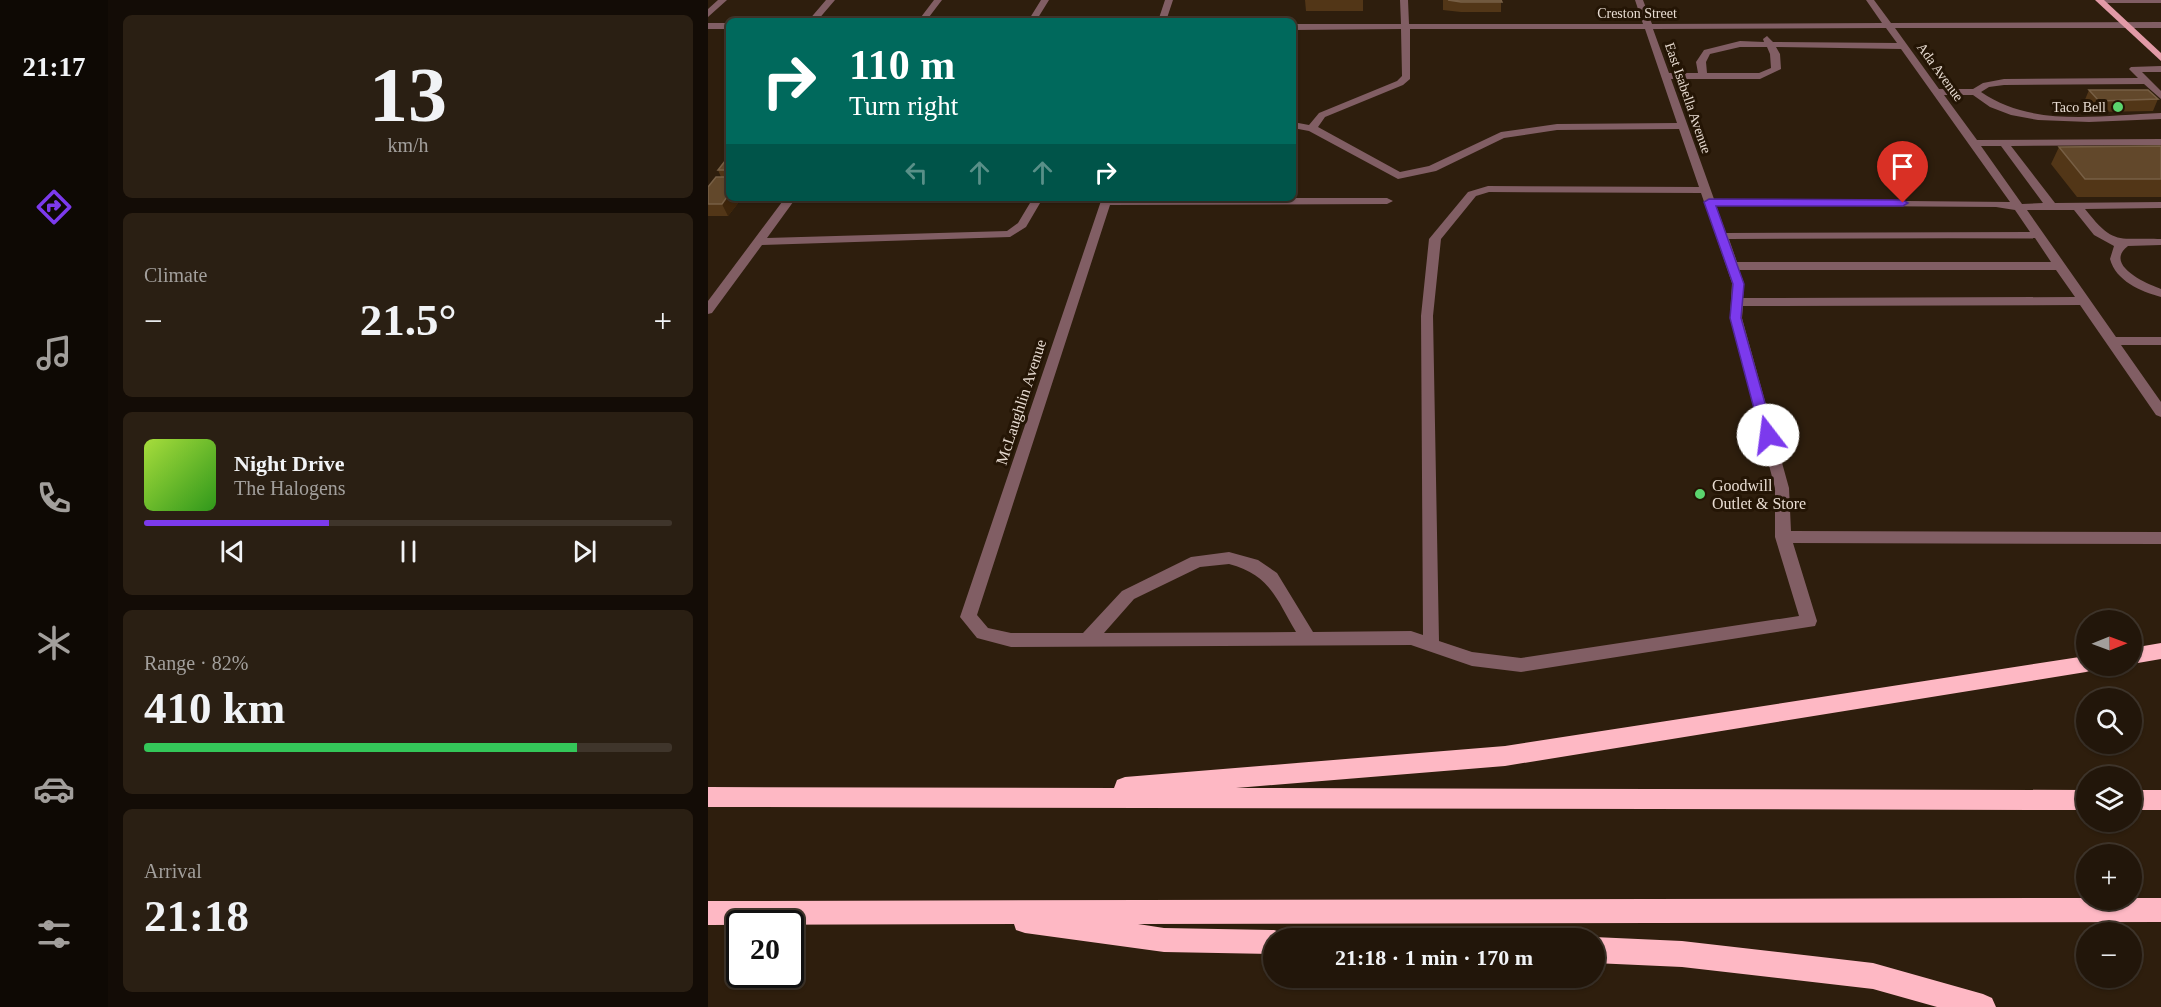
<!DOCTYPE html>
<html lang="en">
<head>
<meta charset="utf-8">
<style>
  body { margin:0; font-family:"Times New Roman",serif; background:#2a1f13; color:#f1f3f6; height:100vh; display:flex; flex-direction:column; font-size:22px; white-space:nowrap }
  * { box-sizing:border-box; margin:0 }
  p { font-size:20px; color:#a29f9c }
  .icon { flex:none; width:33px; height:33px; fill:none; stroke:currentColor; stroke-width:2; stroke-linecap:round; stroke-linejoin:round }
  .map { position:relative; flex:1; overflow:hidden }
  .sheet { display:flex; flex-direction:column; gap:15px; padding:15px; background:#130c06; width:600px }
  .sheet>* { flex:none }
  .banner { position:absolute; left:18px; top:18px; width:570px; height:183px; border-radius:9px; box-shadow:0 2px 4px #0004,0 0 0 2px #3f352b; background:#00695c; color:#fff; overflow:hidden }
  .needle { width:39px; rotate:89deg }
  .tools { position:absolute; left:1368px; top:610px; display:grid; gap:12px }
  .tools a { display:grid; place-items:center; width:66px; height:66px; border-radius:50%; background:#22160a; box-shadow:0 2px 4px #0004,0 0 0 2px #3f352b; font-size:30px }
  .speed { position:absolute; left:18px; top:910px; display:flex; gap:12px; font-size:30px; font-weight:700; text-align:center }
  .speed>* { display:grid; place-content:center; width:78px; height:78px; border-radius:50%; background:#22160a; box-shadow:0 2px 4px #0004,0 0 0 2px #3f352b; line-height:1 }
  .speed .limit { border:3px solid #111; border-radius:9px; background:#fff; color:#111 }
  .pin { position:absolute; display:grid; place-items:center; width:51px; height:51px; color:#fff; margin:-62px -26px; border-radius:50% 50% 50% 0; rotate:-45deg; box-shadow:0 0 6px #0007 }
  .pin .icon { rotate:45deg }
  .me { position:absolute; width:66px; margin:-33px; rotate:345deg; stroke-linejoin:round; filter:drop-shadow(0 0 4px #0008) }
  .turn { display:flex; align-items:center; gap:21px; height:126px; padding:0 24px; font-size:27px }
  .turn .icon { width:78px; height:78px; stroke-width:2.5 }
  .turn b { display:block; font-size:42px; line-height:51px }
  .lanes { display:flex; align-items:center; height:57px; padding:0 24px; background:#0003; justify-content:center; gap:30px; direction:ltr }
  .lanes .off { opacity:.35 }
  .big { font-size:45px; font-weight:600; line-height:1.1 }
  .sheet .card { flex:1; display:flex; flex-direction:column; justify-content:center; gap:9px; min-width:0; padding:0 21px; border-radius:9px; background:#2a1f13 }
  .sheet .dial { align-items:center; gap:0 }
  .dial b { font-size:78px; line-height:1 }
  .song { display:flex; align-items:center; gap:18px }
  .cover { width:72px; height:72px; border-radius:9px; background:linear-gradient(135deg,hsl(80 70% 55%),hsl(110 70% 35%)) }
  .played { height:6px; border-radius:3px; background:linear-gradient(90deg,#7c3aed 35%,#3f352b 35%) }
  .keys { display:flex; justify-content:space-around; direction:ltr }
  .heat { display:flex; justify-content:space-between; align-items:center; font-size:33px; direction:ltr }
  .charge { height:9px; border-radius:4px; background:linear-gradient(90deg,#34c759 82%,#3f352b 0) }
  .trip { position:absolute; left:555px; top:928px; width:342px; height:60px; border-radius:30px; background:#22160a; box-shadow:0 2px 4px #0004,0 0 0 2px #3f352b; font-weight:600; line-height:60px; text-align:center }
  main { display:flex; flex:1; min-height:0 }
  .tab-bar { display:flex; flex-direction:column; width:108px; justify-content:space-around; align-items:center; background:#0e0904; color:#a29f9c }
  .tab-bar .icon { width:42px; height:42px }
  .tab-bar .selected { color:#7c3aed }
  .tab-bar b { font-size:27px; color:#f1f3f6 }
  .map>svg:first-child { display:block }
  .lines { fill:none; stroke-linecap:round; stroke-linejoin:round }
  .minor { fill:#815e64; fill-rule:evenodd }
  .major { fill:#e29aa7; fill-rule:evenodd }
  .highway { fill:#feb8c4; fill-rule:evenodd }
  .wall { fill:#523617 }
  .shaded-wall { fill:#3d250b }
  .building { fill:#62482b; stroke:#775f45; stroke-width:1.5 }
  .route { fill:#7c3aed; stroke:#51269a; stroke-width:1.5 }
  .poi-dot { fill:#5bd56e; stroke:#241505; stroke-width:2 }
  .labels { text-anchor:middle; dominant-baseline:central; stroke-width:6; stroke-linejoin:round; paint-order:stroke }
  .far-street-label { font-size:14px; fill:#e8dcd2; stroke:#241505 }
  .far-poi-label { font-size:14px; fill:#e8dcd2; stroke:#241505; text-anchor:end }
  .street-label { font-size:16px; fill:#e8dcd2; stroke:#241505 }
  .poi-label { font-size:16px; fill:#e8dcd2; stroke:#241505; text-anchor:start }
</style>
</head>
<body>
<main>
<nav class="tab-bar">
<b>21:17</b>
<svg class="icon selected" aria-label="directions" viewBox="0 0 24 24"><path d="M12 3l9 9-9 9-9-9zM9 14v-3h6M13 9l2 2-2 2"/></svg>
<svg class="icon" aria-label="music" viewBox="0 0 24 24"><path d="M9 18V5l10-2v13"/><circle cx="6" cy="18" r="3"/><circle cx="16" cy="16" r="3"/></svg>
<svg class="icon" aria-label="phone" viewBox="0 0 24 24"><path d="M5 4h4l2 5-3 2q2 4 5 5l2-3 5 2v4C11 20 4 13 5 4z"/></svg>
<svg class="icon" aria-label="climate" viewBox="0 0 24 24"><path d="M12 3v18M4 7l16 10M4 17L20 7"/></svg>
<svg class="icon" aria-label="car" viewBox="0 0 24 24"><path d="M5 17H2v-5l4-1 3-4h7l3 4 3 1v5h-3M9 17h6M6 11h13"/><circle cx="7" cy="17" r="2"/><circle cx="17" cy="17" r="2"/></svg>
<svg class="icon" aria-label="filters" viewBox="0 0 24 24"><path d="M4 7h16M4 17h16"/><circle cx="9" cy="7" r="2"/><circle cx="15" cy="17" r="2"/></svg>
</nav>
<section class="sheet">
<div class="card dial"><b>13</b><p>km/h</p></div>
<div class="card"><p>Climate</p>
<div class="heat"><a>−</a><b class="big">21.5°</b><a>+</a></div>
</div>
<div class="card">
<div class="song"><i class="cover"></i><div><b>Night Drive</b><p>The Halogens</p></div></div>
<div class="played"></div>
<div class="keys"><svg class="icon" aria-label="previous" viewBox="0 0 24 24"><path d="M18 5L8 12l10 7zM5 5v14"/></svg><svg class="icon" aria-label="pause" viewBox="0 0 24 24"><path d="M8 5v14M16 5v14"/></svg><svg class="icon" aria-label="next" viewBox="0 0 24 24"><path d="M6 5l10 7-10 7zM19 5v14"/></svg></div>
</div>
<div class="card"><p>Range · 82%</p><b class="big">410 km</b><div class="charge"></div></div>
<div class="card"><p>Arrival</p><b class="big">21:18</b></div>
</section>
<div class="map">
<svg width="1453" height="1007" viewBox="0 0 1453 1007">
  <rect width="100%" height="100%" fill="#2e1e0d"/>
  <g class="lines">
    <!-- minor -->
    <path class="minor" d="M10,0h9l-19,17v-8z
      M118,0h9l-18,21h-9z
      M226,0h8l-16,21h-8z
      M333,0h8l-13,21h-8z
      M457,0h8l-7,21h-8z
      M692,0h8l1,24h234l-8,-24h8l9,24 230,-1 -16,-23h8l17,23 270,-1v6h-266l44,61h34l10,-6 21,-4 134,-1 -9,-9 2,-2 30,-1v6h-19l19,19v8l-17,-15 -140,1 -15,2 -8,5c52,36 120,23 180,21v6l-72,3 -51,-2 -27,-5 -21,-8 -17,-12h-29l33,45 184,-1v6l-150,1 44,57 106,-1v6l-76,1c30,38 33,28 76,30v6l-33,1c-25,19 19,38 33,43v8c-21,-6 -45,-16 -51,-38l4,-13 -20,-11 -20,-25h-47l89,127h45v8h-40l40,57v15l-5,-2 -76,-110 -337,1 -1,12 47,170 2,43 370,1v12l-368,-1 24,78 -2,5 -294,46 -49,-6 -61,-21 -400,2 -34,-9 -17,-21 142,-419h285l6,3 -6,3 -277,1 -133,410 11,13 23,5h72l39,-42 69,-34 38,-5 29,8 19,13 36,59 98,-1 12,4 -2,-319 8,-77 39,-47 20,-6 211,1 -20,-58 -122,1 -53,8 -68,33 -38,8 -89,-48 -16,-3v-6l16,3 10,-12 78,-32 5,-5 -1,-47 -108,1v-6h108zM1178,28l11,15 -124,-1 -6,-6 -4,3 1,3 -24,-1 -36,9 -8,12 2,11h-29l-16,-44zM702,29h235l32,94 -120,1 -56,8 -72,34 -29,6 -82,-45 7,-10 78,-32 7,-6zM1032,47h27l3,7 1,14 -12,5h-52l-1,-11 4,-8zM1068,47l125,2 109,153 -296,-3 -43,-120h89l21,-10 -1,-15zM1273,146h20l42,57 -21,1zM781,192l212,1 31,90 -2,35 45,170v49l24,79 -278,42 -49,-6 -33,-11 -6,-325 8,-77 35,-43zM1008,205l280,2 19,3 15,22 -304,1zM1327,238l16,24h-314l-8,-23zM1031,270h317l19,27 -332,1 1,-15zM521,564c41,11 47,34 67,68l-192,1 30,-34 66,-32z
      M1388,0h65v3h-61z
      M0,23h21v6h-21z
      M77,198h11l-29,40 240,-7 11,-8 15,-25h10l-17,29 -16,10 -248,8 -50,68 -4,1v-13z"/>
    <!-- major -->
    <path class="major" d="M1387,0h9l57,53v8z"/>
    <!-- highway -->
    <path class="highway" d="M1453,643v16l-29,5v-16z
      M1378,656v10h9l-2,4 -7,2 -581,94 -269,22 850,2v20l-1378,-3v-20l406,1 3,-8 8,-3 380,-31z
      M1424,790h29v20h-29z
      M1378,898h75v24l-1023,2 26,4 110,2 9,3 2,6h-11v15l-110,-2 -139,-19 -9,-3 -2,-6 -306,1v-24z
      M886,937l88,4 191,22 110,31 9,4 4,9h-59l-64,-18 -191,-22 -88,-4v-24h-4z"/>
  </g>
  <!-- wall -->
  <path class="wall" d="M597,0h58v11h-57z
    M735,0h58v12h-40l-18,-2z
    M1381,90l69,9 -5,12 -60,1 -9,-10z
    M1453,146v51h-84l-26,-33 8,-17z
    M21,156v42h13l-14,18h-20v-29l13,-10 -3,-7z"/>
  <!-- shaded-wall -->
  <path class="shaded-wall" d="M21,194v4h13l-14,18 -6,-12z"/>
  <!-- building -->
  <path class="building" d="M740,0h53l1,2h-41z
    M1381,90h59l10,9 -59,2z
    M1453,146v33h-76l-26,-32z
    M21,156v14h-11z
    M8,177h13v17l-7,10h-14v-17z"/>
  <!-- route -->
  <path class="route" d="M1001,199l194,1 5,3 -5,3h-187l28,78 -3,34 33,117 -6,5 -7,-5 -31,-117 3,-34 -29,-82z"/>
  <!-- markers -->
  <g class="poi-dot">
    <circle cx="1410" cy="107" r="6"/>
    <circle cx="992" cy="494" r="6"/>
  </g>
  <g class="labels">
    <!-- far-street labels -->
    <g class="far-street-label">
      <text x="929" y="13">Creston Street</text>
      <text transform="translate(1232 72) rotate(54)">Ada Avenue</text>
      <text transform="translate(980 98) rotate(71)">East Isabella Avenue</text>
    </g>
    <!-- far-poi labels -->
    <g class="far-poi-label">
      <text x="1398" y="107">Taco Bell</text>
    </g>
    <!-- street labels -->
    <g class="street-label">
      <text transform="translate(313 402) rotate(-72)">McLaughlin Avenue</text>
    </g>
    <!-- poi labels -->
    <g class="poi-label">
      <text x="1004" y="485">Goodwill<tspan x="1004" dy="18">Outlet &amp; Store</tspan></text>
    </g>
  </g>
</svg>
<div class="tools">
<a><svg class="needle" viewBox="-14 -14 28 28"><path d="M0-13l5 13h-10z" fill="#e53935"/><path d="M0 13l5-13h-10z" fill="#a29f9c"/></svg></a>
<a><svg class="icon" aria-label="search" viewBox="0 0 24 24"><circle cx="10" cy="10" r="6"/><path d="M15 15l6 6"/></svg></a>
<a><svg class="icon" aria-label="layers" viewBox="0 0 24 24"><path d="M12 4l9 5-9 5-9-5zM3 14l9 5 9-5"/></svg></a>
<a>+</a>
<a>−</a>
</div>
<div class="speed"><div class="limit">20</div></div>
<div class="pin" style="left:1195px;top:203px;background:#d93025"><svg class="icon" aria-label="arrive" viewBox="0 0 24 24"><path d="M6 21V4h12l-3 4 3 4H6"/></svg></div>
<svg class="me" style="left:1060px;top:435px" viewBox="-20 -20 40 40"><circle r="19" fill="#fff"/><path d="M0-13L10 11 0 6-10 11z" fill="#7c3aed"/></svg>
<div class="trip">21:18 · 1 min · 170 m</div>
<div class="banner">
<div class="turn"><svg class="icon" aria-label="right" viewBox="0 0 24 24"><path d="M7 20v-9h11M14 6l5 5-5 5"/></svg><div><b>110 m</b>Turn right</div></div>
<div class="lanes"><svg class="icon off" aria-label="left" viewBox="0 0 24 24"><path d="M17 20v-9H6M10 6l-5 5 5 5"/></svg><svg class="icon off" aria-label="ahead" viewBox="0 0 24 24"><path d="M12 20V5M6 11l6-6 6 6"/></svg><svg class="icon off" aria-label="ahead" viewBox="0 0 24 24"><path d="M12 20V5M6 11l6-6 6 6"/></svg><svg class="icon" aria-label="right" viewBox="0 0 24 24"><path d="M7 20v-9h11M14 6l5 5-5 5"/></svg></div>
</div>
</div>
</main>
</body>
</html>
